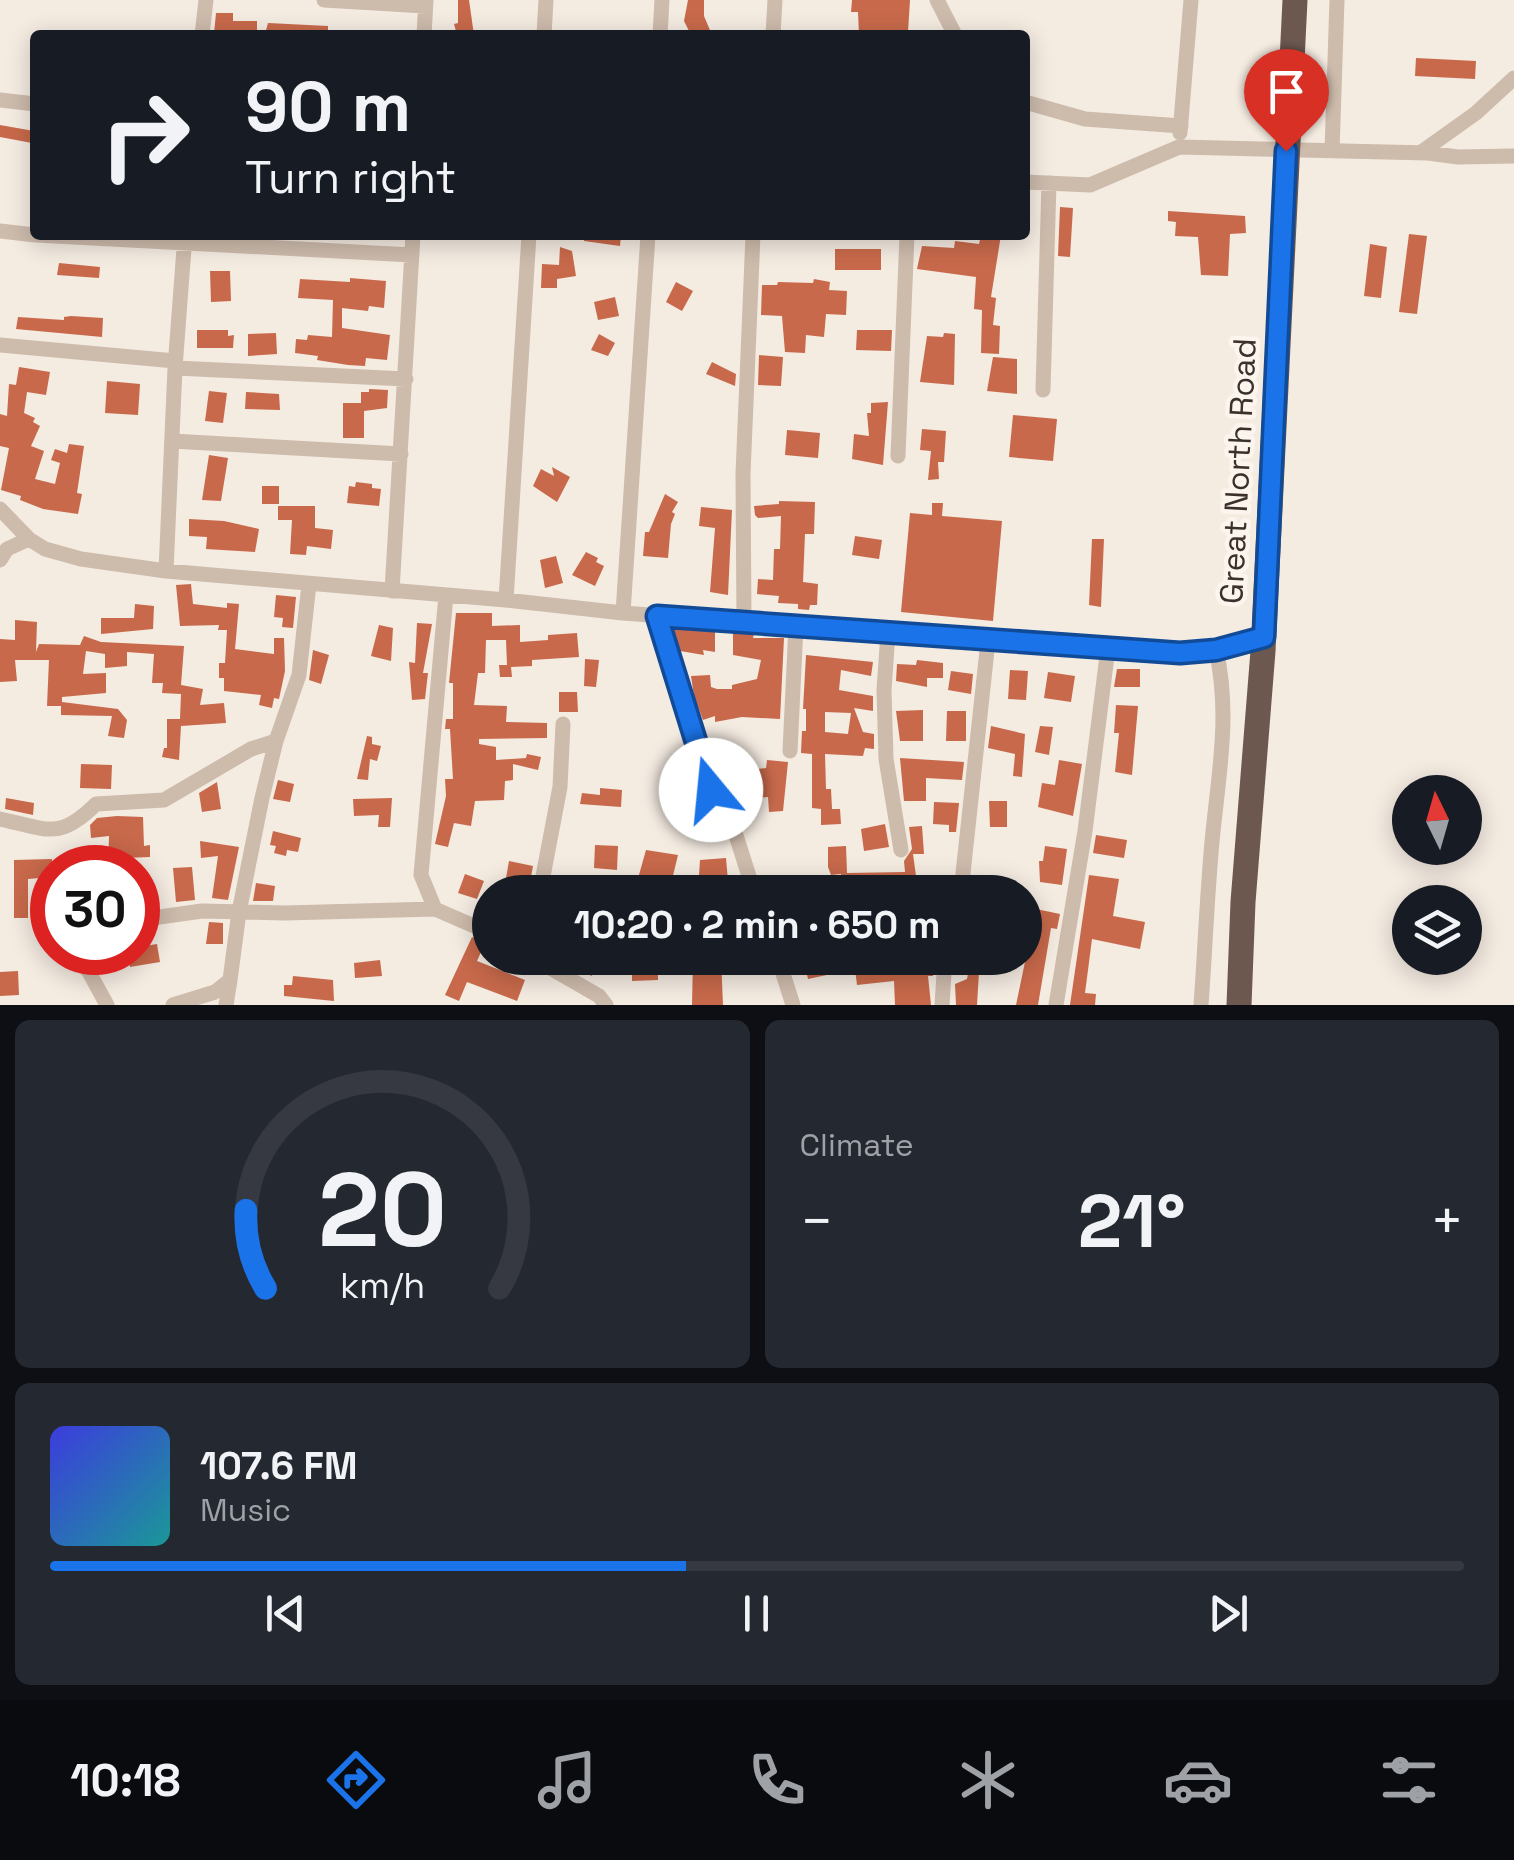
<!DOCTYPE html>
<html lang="en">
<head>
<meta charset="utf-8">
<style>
  body { margin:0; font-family:"Space Grotesk",sans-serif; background:#242831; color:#f1f3f6; height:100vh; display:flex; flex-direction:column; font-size:38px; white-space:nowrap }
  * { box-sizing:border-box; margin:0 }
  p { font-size:32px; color:#9ea1a6 }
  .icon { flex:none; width:55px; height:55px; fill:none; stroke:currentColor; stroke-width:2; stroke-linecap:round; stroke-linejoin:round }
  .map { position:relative; height:1005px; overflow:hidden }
  .sheet { display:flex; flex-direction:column; gap:15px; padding:15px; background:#0d0f14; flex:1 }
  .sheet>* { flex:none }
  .hud { position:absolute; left:30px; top:30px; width:1000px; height:210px; border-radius:10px; box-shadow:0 5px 25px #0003; background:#171b24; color:#f1f3f6; overflow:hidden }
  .needle { width:65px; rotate:355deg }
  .controls { position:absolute; left:1392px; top:775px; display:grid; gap:20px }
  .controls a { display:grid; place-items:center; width:90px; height:90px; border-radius:50%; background:#171b24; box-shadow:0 5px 25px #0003; font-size:50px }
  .speed { position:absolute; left:30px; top:845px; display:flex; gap:20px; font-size:50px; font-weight:700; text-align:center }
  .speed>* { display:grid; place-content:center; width:130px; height:130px; border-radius:50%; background:#171b24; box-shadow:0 5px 25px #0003; line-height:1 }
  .speed .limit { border:15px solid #d22; background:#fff; color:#111 }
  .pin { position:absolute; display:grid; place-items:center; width:85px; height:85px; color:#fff; margin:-102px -42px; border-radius:50% 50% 50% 0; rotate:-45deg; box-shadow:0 0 10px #0007 }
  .pin .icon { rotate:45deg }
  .me { position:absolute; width:110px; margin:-55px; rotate:343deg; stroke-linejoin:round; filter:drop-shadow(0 0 8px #0008) }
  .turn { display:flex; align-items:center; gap:35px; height:210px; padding:0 50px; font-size:45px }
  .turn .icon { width:130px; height:130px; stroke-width:2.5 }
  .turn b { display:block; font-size:70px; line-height:85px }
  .big { font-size:75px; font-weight:800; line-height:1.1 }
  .sheet .widget { flex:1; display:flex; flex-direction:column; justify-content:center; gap:15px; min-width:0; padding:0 35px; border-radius:15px; background:#242831 }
  .sheet .dial { align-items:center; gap:0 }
  .dial svg { height:260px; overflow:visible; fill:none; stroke:#363941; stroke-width:7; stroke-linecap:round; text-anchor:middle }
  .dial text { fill:#f1f3f6; stroke:none }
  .song { display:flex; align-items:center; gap:30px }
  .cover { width:120px; height:120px; border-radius:15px; background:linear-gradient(135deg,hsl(240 70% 55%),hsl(180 70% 35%)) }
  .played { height:10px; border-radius:5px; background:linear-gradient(90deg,#1a73e8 45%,#363941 45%) }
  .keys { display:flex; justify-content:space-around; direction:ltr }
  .heat { display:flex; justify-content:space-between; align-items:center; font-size:55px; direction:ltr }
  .sheet .tiles { flex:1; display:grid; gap:15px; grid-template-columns:1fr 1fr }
  .widget:last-child { grid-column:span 2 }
  .trip { position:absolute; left:472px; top:875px; width:570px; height:100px; border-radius:50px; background:#171b24; box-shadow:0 5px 25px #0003; font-weight:800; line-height:100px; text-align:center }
  .tab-bar { display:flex; height:160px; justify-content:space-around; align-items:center; background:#090b0e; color:#9ea1a6 }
  .tab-bar .icon { width:70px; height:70px }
  .tab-bar .on { color:#1a73e8 }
  .tab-bar b { font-size:45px; color:#f1f3f6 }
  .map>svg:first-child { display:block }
  .building { fill:#c8694b; fill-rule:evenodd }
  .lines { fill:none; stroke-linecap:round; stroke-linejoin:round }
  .minor { stroke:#cdbbac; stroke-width:15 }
  .trunk { stroke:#6c584f; stroke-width:25 }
  .route-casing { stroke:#114b97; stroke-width:25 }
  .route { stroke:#1a73e8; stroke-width:18 }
  .labels { text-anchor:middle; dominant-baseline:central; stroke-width:9; stroke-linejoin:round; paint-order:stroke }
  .street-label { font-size:32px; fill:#3b302b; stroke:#fbf5ee }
</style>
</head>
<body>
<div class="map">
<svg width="1514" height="1005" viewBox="0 0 1514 1005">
  <rect width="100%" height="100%" fill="#f4ebe1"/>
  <!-- building -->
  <path class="building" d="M458,0h11l5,35h-17l-3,-11 4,-1z
    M688,0h16v16l8,19h-21l-7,-14z
    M852,0h58l-2,32 -25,-1v4h-24l-1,-23h-7z
    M216,13h17v8h24v11l-43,2z
    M268,23l60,3v7l-63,1z
    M1416,58l60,3 -1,18 -60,-3z
    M0,125l34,6 -2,12 -32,-6z
    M1060,207l13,1 -3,49 -12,-1z
    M1168,211l77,5 1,17 -16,1 -2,42 -27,-1 -3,-38 -23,-1 1,-14 -8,-1z
    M1409,234l18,2 -10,78 -18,-2z
    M584,235h37l-1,11 -36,-5z
    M981,235h20l-10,62 5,1 -3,27 7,1 -1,28 -18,-1 1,-43 -8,-1 2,-32 -59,-8 5,-23 32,2 1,-7 24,3z
    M1370,244l17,3 -6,51 -17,-2z
    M560,247l12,4 4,25 -19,3v9h-16l1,-24 17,1z
    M835,249h46v21h-46z
    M59,263l41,4 -1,11 -42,-3z
    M210,271h20l1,30 -20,1z
    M350,278l36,3 -2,27 -15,-2 -1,5 -26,-3v20l48,7 -3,25 -21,-2 -1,8 -17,-1 -31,-5 1,-4 -23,-3 1,-14 11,1 1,-5 24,2 1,-37 -35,-2 2,-19 50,3z
    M814,279l16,3 -1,8 18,1 -1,24 -20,-1 -2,23 -18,-2 -1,18 -20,-1 -3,-36 -21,-1 1,-30h15l1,-3 35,1z
    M676,282l17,9 -11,20 -16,-9z
    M615,297l4,19 -21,4 -4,-18z
    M71,316l32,2 -1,19 -86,-8 2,-12 46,3v-3z
    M197,330h31v6l6,-1 -1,13h-36z
    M857,330h35l-1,21 -35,-1z
    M276,333l1,21 -29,2v-22z
    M944,333l11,1 -1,51 -34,-3 7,-46 16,1z
    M599,334l16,9 -7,13 -17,-6z
    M759,355l24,2 -2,29 -23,-1z
    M993,357l24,2v35l-30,-3z
    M712,362l24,12 -1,12 -29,-12z
    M19,367l31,5 -4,23 -19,-3 -3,21 11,5 -2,4 7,4 -9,20 13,5 -9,28 20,5 5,-21 -9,-3 4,-11 12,4 2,-9 15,2 -7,47 5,1 -4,20 -35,-5 -23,-9 1,-4 -20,-6 8,-42 -9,-2v-32l7,2 2,-32 7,1z
    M107,381l33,3 -2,31 -33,-2z
    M369,389l19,1 -1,18 -23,3v27h-21v-35h18v-11h8z
    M209,391l18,2 -4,30 -18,-2z
    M246,392l33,2 1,16 -35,-1z
    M888,402l-5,63 -31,-6 2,-25 15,2 -2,-23h4v-10z
    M1013,415l44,4 -4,42 -44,-4z
    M922,429l24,2 -2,31h-6l1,17 -11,1 3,-29 -11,-1z
    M787,430l33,3 -2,25 -33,-3z
    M209,455l19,3 -7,43 -19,-1z
    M552,467l18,10 -13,25 -24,-16 8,-17 13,7z
    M356,482l16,2v4l9,1 -2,17 -32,-3 2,-17 6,1z
    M262,486h17v18h-17z
    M665,494l13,8 -6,10 3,2 -4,10 -3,34 -25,-2 2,-24h4z
    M779,501l36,1 -1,32h-9l-2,48 15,2 -1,21h-7l-1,5 -11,-1v-5l-20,-1 1,-7 -22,-2 1,-15 15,1 1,-31h6l1,-33 -23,2 -3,-3 -1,-9 25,-2z
    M932,503h11l-1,13 60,5 -9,100 -92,-9 9,-99 22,2z
    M278,506h37v22l18,2 -2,19 -24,-3 -1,9 -16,-1 2,-34h-14z
    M701,507l31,3 -4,85 -18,-3 5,-64 -16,-2z
    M189,519l35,2 35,8 -4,23 -49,-3 1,-12 -18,-1z
    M855,536l27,4 -3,19 -27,-4z
    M1092,539h12l-3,68 -12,-2z
    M586,552l12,6 -2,4 8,4 -9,20 -23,-11z
    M556,556l7,27 -18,5 -5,-28z
    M191,584l2,20 34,4v-5l12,1 -4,45 39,5v-16h10l1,33 -6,28 -5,-1 -2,10 -13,-3 2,-10 -37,-4v-13h-5v-15h6l2,-33h-9l1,-5 -39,1 -4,-41z
    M276,595l20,2 -3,31 -11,-1 1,-9 -9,-1z
    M135,604l19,2 -1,23 -52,5v-16h33z
    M456,613h36v13l28,-1v17l28,-2v-5l29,-2 2,24 -47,3v6l-21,1 1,10h-12l-1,-12h8l-1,-25h-20l-1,33h-7l-4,32 33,1 -1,16 41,1v15l-68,1v5l17,3v13l30,-2 1,-4 14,3 -3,13 -25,-6v16l-8,1 -1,19 -29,1 -4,25 -17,-3 -6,24 -13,-3 11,-48 -1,-17h8l-3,-50h-5l1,-10h7v-36h-4z
    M15,620l22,2 -1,30 3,-8 41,1 4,-9 17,6 83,4 -3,39 22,4 -3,16 24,-2 2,20 -45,3 -2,34 -17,-3 2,-9h3v-29h13l1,-25 -19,-1 1,-10h-11l2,-29 -27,-2v14l-22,2v-14l-19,-3 -3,23 23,-1v20l-44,4v5l56,7 9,11 -3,18 -16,-2 4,-20 -51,-1v-9h-14l2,-46h-34l2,21 -17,1v-43l15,1z
    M417,623l15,1 -9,49h5l-3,26 -13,1 -3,-38 6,1z
    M379,625l14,3 -2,33 -20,-5z
    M673,628l42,3v21l-12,-2 1,5 -24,-4z
    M733,632l21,2 -1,4h31l-4,81 -38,-2 -27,5v-6l-12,4 -9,-24 -3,-20 19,-1 1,12 6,2h15v-4l25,-6 4,-19 -28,-5z
    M313,650l16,5 -8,29 -12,-4z
    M806,655l67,7 -2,14 -30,-6 -2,20 34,6v15l-19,-3 9,24 11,2v15l-9,-1 -2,8 -38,-2 1,35h5l1,20h8l1,15 -20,1v-16l-9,-1v-54l-11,-1 1,-22h4v-22h-3zM825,712l26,1 -3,21 -23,-2z
    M585,659l14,1 -3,27 -12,-1z
    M917,660l26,3v15h-16v9l-31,-6 1,-17 19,1z
    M1117,669h23v18h-26z
    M1010,670l18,1 -2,29 -18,-1z
    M951,671l22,3 -2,20 -23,-4z
    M1048,672l27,4 -4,26 -27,-4z
    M559,692h18l1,20h-19z
    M1116,705l22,1 -6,69 -17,-3 4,-39h-5z
    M923,710v31h-23l-4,-30z
    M947,711h19v30h-20z
    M991,726l34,8 -3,43 -9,-1 2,-22 -27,-6z
    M1040,726l13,1 -4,28 -14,-3z
    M367,736l5,1v7l9,2 -4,15 -7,-2 -2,21 -11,-1z
    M900,758l64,4 -2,18 -36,-2v23h-22z
    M767,760l21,2 -5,49 -14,1 -1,-15 -33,3 -1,-7h-3v-21l35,-4z
    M1059,760l23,4 -9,52 -35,-9 4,-24 13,2z
    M81,764l31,1 -1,24 -31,-1z
    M278,780l16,4 -4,18 -17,-3z
    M217,782l4,27 -19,3 -3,-19z
    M600,788l22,2 -1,17 -41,-3 2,-11 18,2z
    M6,798l28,5 -1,12 -28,-6z
    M392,798l-2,29h-12l1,-12 -25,1 -1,-17z
    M989,801h18v26h-17z
    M934,802l25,1 -3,29h-7v-7l-16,-1z
    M117,816l26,1 1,29 6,-1v12l-25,1v10h-17l1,-32 -18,2 -1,-13 7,-7z
    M885,824l4,23 -25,4 -3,-22z
    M922,826l2,28h-11l3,22h9l1,14h-22v-4h-41v6h-21l-1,-18 -10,1 -3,-8v-20l18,-1 1,27 58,-1 -1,-11 8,-12 -3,-22z
    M273,831l28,7 -3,14 -11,-2 -1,6 -12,-3 2,-7 -6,-1z
    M1096,835l31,5 -3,18 -31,-5z
    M200,841l39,6 -11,53 -16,-2 6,-42 -17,2z
    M595,845l23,1 -1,24 -23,-2z
    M1045,846l22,3 -5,36 -22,-3 -1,-21h4z
    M646,850l32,5 -9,37h-14l1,-5 -19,-5z
    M726,858l3,34 -31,-1 2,-31z
    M52,859v18l-24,2v39h-14v-58z
    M509,861l24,5 -3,16 -24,-4z
    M192,867l3,33 -19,2 -3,-34z
    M465,874l19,7 -7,18 -19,-6z
    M1089,875l30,4 -6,37 32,6 -5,27 -48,-10 -7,54 11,1 -1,11h-25z
    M256,883l19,3 -2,15h-20z
    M1036,909l24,5 -3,15 -6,-1 -13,77h-22z
    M209,922l14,1v21h-17z
    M472,937l13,6 -8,18 48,19 -8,21 -50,-19 -8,19 -14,-6z
    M157,944l3,18 -30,5 -2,-15h10v-5z
    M573,958h23l-4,18 -21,-9z
    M693,958h28l2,47h-31z
    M825,958h85l1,8 22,-2v12h-5l3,29h-36l-1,-24 -37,4 -2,-16 -47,10 -4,-17z
    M971,958h27l-4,17 -15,-3 -2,33h-21l-1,-21 12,-5z
    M380,960l2,16 -27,2 -1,-15z
    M658,964v16l-26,1v-16z
    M18,971l1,24 -19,1v-24z
    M293,976l40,4 1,21 -50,-5v-11h8z"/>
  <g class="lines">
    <!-- minor -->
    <path class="minor" d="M324,0l101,6
      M937,0l18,35
      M202,35l4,-35
      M424,35l2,-35
      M544,35l2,-35
      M660,35l2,-35
      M773,35l2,-35
      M0,100l35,4
      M1025,102l60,17 96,7
      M1180,133l11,-133
      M1332,151l5,-151
      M1420,153l56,-40 38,-35
      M1025,182l65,3 89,-38 249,6 30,4 56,-1
      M0,231l35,4
      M36,235l376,20
      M0,345l175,16
      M175,368l231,11
      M1043,390l6,-207
      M172,441l229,13
      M898,456l9,-221
      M0,509l29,30 16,10 36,10 85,12 340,29 117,13 444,33 135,7 61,-16
      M0,560l7,-11 22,-10
      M166,571l9,-203 10,-133
      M392,591l21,-356
      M506,600l23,-365
      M623,613l25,-378
      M657,616l54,174 23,39 20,63
      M744,622l-1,-148 10,-239
      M888,633l-4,57 2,69 15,91
      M790,751l6,-125
      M0,819c47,10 59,22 96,-15l68,-4 87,-51 25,-8
      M540,892l20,-105 3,-63
      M961,892l27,-251
      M435,909l-14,-34 25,-280
      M138,920l64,-9 83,2 150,-4 55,24
      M74,952l15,20 18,33
      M533,958l66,38 7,9
      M778,958l15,47
      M173,1005l42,-13 15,-12 9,-68 23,-114 14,-57 23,-66 10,-91
      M226,1005l4,-25
      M942,1005l3,-47
      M1056,1005l29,-174 23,-183
      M1201,1005c4,-54 6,-109 11,-163 6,-65 19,-127 4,-192"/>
    <!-- trunk -->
    <path class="trunk" d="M1239,1005l4,-103 20,-251 32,-651"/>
  </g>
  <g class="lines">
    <!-- route casing -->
    <g class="route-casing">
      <path id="route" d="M711,790l-54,-174 523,37 36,-3 48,-13 22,-486"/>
    </g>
    <!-- route -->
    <use href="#route" class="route"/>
  </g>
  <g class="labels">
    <!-- street labels -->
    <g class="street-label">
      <text transform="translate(1238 471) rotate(-87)">Great North Road</text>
    </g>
  </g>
</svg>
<div class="controls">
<a><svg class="needle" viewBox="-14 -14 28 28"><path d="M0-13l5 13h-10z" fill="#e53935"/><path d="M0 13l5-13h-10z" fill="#9ea1a6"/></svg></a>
<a><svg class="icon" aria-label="layers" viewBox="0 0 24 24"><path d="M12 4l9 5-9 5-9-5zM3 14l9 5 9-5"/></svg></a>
</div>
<div class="speed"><div class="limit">30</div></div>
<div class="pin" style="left:1286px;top:151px;background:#d93025"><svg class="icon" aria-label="arrive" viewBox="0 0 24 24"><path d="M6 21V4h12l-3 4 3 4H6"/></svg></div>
<svg class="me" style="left:711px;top:790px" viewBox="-20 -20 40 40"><circle r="19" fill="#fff"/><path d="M0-13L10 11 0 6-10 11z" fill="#1a73e8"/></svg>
<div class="trip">10:20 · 2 min · 650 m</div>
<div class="hud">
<div class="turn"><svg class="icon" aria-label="right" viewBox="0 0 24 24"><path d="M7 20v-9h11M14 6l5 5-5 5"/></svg><div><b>90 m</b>Turn right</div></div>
</div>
</div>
<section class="sheet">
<div class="tiles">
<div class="widget dial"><svg viewBox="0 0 100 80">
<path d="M14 69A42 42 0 1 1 86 69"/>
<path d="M14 69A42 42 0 0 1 8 45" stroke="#1a73e8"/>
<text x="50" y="56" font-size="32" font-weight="700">20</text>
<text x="50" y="72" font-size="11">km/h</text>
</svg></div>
<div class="widget"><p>Climate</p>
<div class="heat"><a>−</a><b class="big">21°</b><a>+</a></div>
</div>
<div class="widget">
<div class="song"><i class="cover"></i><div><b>107.6 FM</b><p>Music</p></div></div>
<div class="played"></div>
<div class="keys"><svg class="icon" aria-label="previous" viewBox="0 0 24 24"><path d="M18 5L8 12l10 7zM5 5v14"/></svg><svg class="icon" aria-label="pause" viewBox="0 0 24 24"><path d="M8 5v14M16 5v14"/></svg><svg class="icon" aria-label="next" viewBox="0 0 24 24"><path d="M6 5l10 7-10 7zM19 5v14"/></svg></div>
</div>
</div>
</section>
<nav class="tab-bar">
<b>10:18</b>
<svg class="icon on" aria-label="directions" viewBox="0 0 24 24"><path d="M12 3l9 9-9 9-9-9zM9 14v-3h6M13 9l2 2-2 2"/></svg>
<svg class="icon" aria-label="music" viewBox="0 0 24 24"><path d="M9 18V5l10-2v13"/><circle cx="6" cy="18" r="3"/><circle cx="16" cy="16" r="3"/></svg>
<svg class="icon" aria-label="phone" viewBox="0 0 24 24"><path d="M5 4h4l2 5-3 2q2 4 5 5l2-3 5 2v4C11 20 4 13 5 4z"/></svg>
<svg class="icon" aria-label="climate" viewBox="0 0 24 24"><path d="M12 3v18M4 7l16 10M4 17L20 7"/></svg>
<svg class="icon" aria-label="car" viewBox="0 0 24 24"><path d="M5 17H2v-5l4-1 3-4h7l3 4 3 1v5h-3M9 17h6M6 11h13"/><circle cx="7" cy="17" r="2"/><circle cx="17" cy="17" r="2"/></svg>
<svg class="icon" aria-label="filters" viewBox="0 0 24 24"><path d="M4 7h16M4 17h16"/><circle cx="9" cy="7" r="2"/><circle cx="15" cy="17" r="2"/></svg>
</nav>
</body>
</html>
